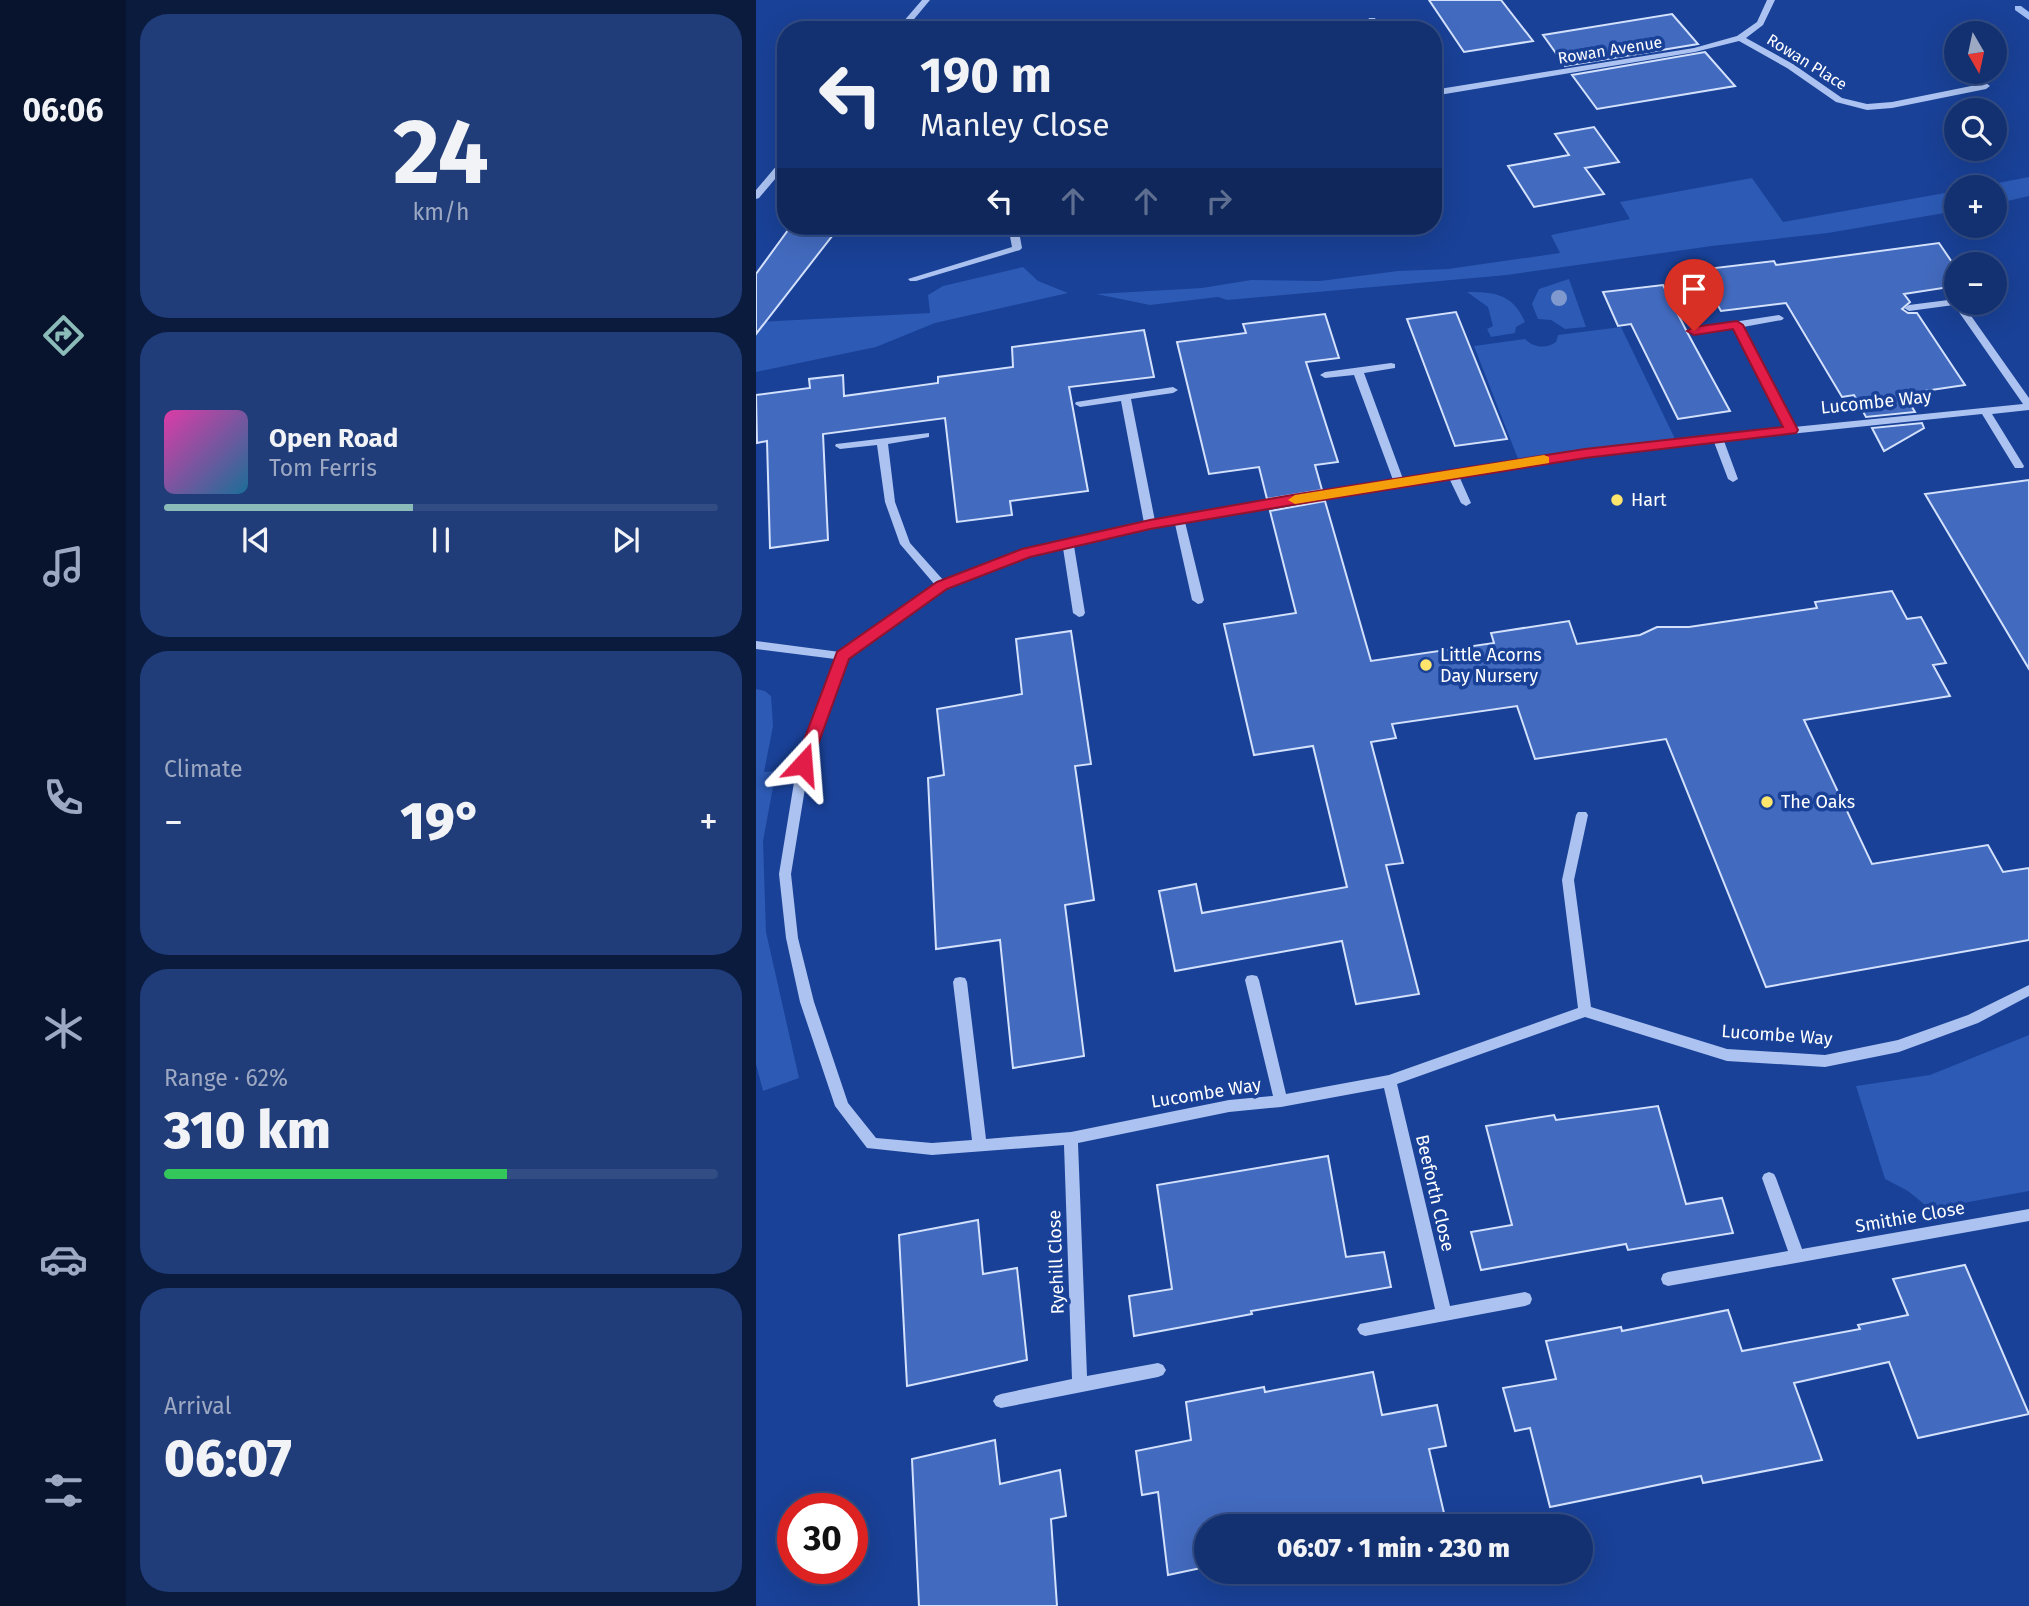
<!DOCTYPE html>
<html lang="en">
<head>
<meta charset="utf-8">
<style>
  body { margin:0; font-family:"Fira Sans",sans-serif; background:#203d79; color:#f1f3f6; height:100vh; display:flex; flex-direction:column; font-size:26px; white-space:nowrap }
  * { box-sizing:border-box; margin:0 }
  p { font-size:23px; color:#9da9c3 }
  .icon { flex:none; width:38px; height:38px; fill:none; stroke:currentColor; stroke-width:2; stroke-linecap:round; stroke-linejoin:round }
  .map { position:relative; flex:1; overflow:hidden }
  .sheet { display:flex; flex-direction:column; gap:14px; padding:14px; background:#0a1b3e; width:630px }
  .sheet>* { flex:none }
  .guide { position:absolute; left:21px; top:21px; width:665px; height:214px; border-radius:28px; box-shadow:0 7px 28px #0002,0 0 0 2px #324c84; background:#133171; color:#f1f3f6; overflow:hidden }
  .needle { width:46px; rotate:171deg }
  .controls { position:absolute; left:1188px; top:21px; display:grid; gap:14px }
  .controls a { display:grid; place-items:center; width:63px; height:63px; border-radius:50%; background:#133171; box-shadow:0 7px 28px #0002,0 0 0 2px #324c84; font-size:35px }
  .speed { position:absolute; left:21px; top:1493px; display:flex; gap:14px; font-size:35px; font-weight:700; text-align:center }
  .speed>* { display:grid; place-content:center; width:91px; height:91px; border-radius:50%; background:#133171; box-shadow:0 7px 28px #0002,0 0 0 2px #324c84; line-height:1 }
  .speed .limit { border:10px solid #d22; background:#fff; color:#111 }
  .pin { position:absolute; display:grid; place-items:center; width:60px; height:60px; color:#fff; margin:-72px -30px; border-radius:50% 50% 50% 0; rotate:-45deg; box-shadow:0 0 7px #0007 }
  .pin .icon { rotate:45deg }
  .me { position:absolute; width:77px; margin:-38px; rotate:19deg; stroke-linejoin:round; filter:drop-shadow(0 0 5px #0008) }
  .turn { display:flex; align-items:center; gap:24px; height:147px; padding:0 28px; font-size:32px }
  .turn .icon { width:91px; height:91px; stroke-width:2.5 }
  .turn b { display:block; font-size:49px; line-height:60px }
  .lanes { display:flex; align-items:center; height:66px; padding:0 28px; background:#0003; justify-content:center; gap:35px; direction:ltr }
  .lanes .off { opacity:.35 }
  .big { font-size:52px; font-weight:800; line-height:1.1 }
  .sheet .widget { flex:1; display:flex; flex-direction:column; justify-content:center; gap:10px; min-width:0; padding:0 24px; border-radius:28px; background:#203d79 }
  .sheet .dial { align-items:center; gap:0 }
  .dial b { font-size:91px; line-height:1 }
  .song { display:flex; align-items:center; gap:21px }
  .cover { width:84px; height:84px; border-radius:10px; background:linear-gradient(135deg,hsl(320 70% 55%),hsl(200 70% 35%)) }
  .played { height:7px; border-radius:4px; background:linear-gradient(90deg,#8bbbb9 45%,#324c84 45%) }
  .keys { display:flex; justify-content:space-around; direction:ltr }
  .heat { display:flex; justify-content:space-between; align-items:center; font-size:38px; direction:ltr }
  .charge { height:10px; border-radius:5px; background:linear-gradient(90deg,#34c759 62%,#324c84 0) }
  .trip { position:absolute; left:438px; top:1514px; width:399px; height:70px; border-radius:35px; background:#133171; box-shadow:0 7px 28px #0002,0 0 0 2px #324c84; font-weight:800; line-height:70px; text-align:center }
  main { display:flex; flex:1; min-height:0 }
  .dock { display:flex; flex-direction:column; width:126px; justify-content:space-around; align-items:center; background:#08142d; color:#9da9c3 }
  .dock .icon { width:49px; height:49px }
  .dock .on { color:#8bbbb9 }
  .dock b { font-size:32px; color:#f1f3f6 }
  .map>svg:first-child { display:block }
  .green { fill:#2c5ab5 }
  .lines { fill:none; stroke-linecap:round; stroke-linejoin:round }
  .stream { fill:#9fbcf3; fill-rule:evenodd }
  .building { fill:#426abe; stroke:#d3e1fc; stroke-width:2 }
  .minor { fill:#acc3f1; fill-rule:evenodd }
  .tree { fill:#7f99cf }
  .route { fill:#e11d48; stroke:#92132f; stroke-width:2 }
  .slow { fill:#f59e0b }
  .poi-dot { fill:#ffe56c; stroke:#194197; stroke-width:2.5 }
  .labels { text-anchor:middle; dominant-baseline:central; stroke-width:7; stroke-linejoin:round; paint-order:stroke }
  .far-street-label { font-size:16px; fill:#fff; stroke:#194197 }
  .street-label { font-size:18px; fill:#fff; stroke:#194197 }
  .poi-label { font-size:18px; fill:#fff; stroke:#194197; text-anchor:start }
</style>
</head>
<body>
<main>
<nav class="dock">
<b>06:06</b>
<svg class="icon on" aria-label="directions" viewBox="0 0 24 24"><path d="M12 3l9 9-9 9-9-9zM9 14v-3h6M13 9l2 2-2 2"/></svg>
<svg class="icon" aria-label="music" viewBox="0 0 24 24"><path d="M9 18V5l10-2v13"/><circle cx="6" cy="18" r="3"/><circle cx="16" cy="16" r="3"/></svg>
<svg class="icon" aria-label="phone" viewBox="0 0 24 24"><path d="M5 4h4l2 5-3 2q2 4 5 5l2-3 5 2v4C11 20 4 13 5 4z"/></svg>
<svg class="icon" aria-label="climate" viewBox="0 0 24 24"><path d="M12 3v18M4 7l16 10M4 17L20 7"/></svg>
<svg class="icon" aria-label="car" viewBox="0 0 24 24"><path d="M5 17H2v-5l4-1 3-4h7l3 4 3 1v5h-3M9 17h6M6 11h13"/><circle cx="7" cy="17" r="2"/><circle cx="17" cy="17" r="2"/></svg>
<svg class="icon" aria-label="filters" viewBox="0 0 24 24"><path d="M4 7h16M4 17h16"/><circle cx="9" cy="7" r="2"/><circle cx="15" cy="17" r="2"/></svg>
</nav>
<section class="sheet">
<div class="widget dial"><b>24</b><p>km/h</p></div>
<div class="widget">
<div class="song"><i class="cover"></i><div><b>Open Road</b><p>Tom Ferris</p></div></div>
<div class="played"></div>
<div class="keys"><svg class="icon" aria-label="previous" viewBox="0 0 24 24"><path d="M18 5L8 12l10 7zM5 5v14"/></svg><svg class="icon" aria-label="pause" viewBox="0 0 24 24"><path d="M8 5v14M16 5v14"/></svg><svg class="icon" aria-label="next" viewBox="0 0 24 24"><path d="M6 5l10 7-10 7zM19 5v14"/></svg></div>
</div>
<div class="widget"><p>Climate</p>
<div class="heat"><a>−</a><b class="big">19°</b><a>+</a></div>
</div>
<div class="widget"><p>Range · 62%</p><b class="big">310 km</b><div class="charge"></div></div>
<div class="widget"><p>Arrival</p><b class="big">06:07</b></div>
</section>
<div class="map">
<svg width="1273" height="1606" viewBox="0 0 1273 1606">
  <rect width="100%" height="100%" fill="#194197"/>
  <!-- green -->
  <path class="green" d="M1273,177v19l-34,8v-17h-18z
    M996,178l31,44 173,-31v20l-128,22 -116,13 -205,29 -280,25 -9,-3 -68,8 -54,-11 106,-6 49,-8 69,1 78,-10 50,-2 112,-16 -9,-18 79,-16 -10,-17z
    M267,267l15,14 30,12 -133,30 -59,24 -120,25v-50l174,-9 -2,-18 15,-9z
    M813,279l17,48 -21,2 -14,-9 -13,-1 -6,-15 7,-15z
    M711,292c28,0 46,2 58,30l-9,5 -1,6 -24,4 -4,-8 6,-3 -5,-19z
    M865,327l56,116 -157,21 -46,-118 51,-7c9,9 21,10 31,3l2,-7z
    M0,689l9,2 6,5 2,30 -9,46 12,-1 -13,70 3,91 33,146 -36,13 -7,-27z
    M1273,1035v156l-99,18 -22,-18 -23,-12 -29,-93 74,-11z"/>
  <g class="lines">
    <!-- stream -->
    <path class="stream" d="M1259,6h6l8,6v8l-14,-10z"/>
  </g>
  <!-- building -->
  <path class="building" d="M673,0h72l32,41 -69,11z
    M916,14l26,30 -133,22 -22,-31z
    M949,52l30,34 -138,23 -25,-34z
    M838,127l25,35 -34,6 19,26 -70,13 -26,-41 61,-11 -14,-21z
    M35,226l45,5 -80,103v-60z
    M1183,243l17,25v18l-52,8 6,8 -8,7 6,4h9l48,72 -61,9 11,18 -49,5 -12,-22 -12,2 -56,-94 -65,8 -23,-41 76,-9 2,4z
    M907,285l24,47 43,79 -52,8 -47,-95 -13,2 -15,-34z
    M700,312l51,127 -52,7 -48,-127z
    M569,314l14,44 -33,4 32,100 -23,3 7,25 -55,9 -8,-32 -50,7 -32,-132 69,-9 -3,-9z
    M388,330l10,47 -85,10 19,104 -78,10 2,14 -55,7 -12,-104 -122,16 5,106 -58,8 -3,-107 -10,2 -1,-48 54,-7 -1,-9 34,-4 1,21 94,-13v-6l75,-10 -1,-20z
    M1166,423l2,5 -40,23 -12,-23z
    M1273,480v189l-104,-175z
    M569,501l46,160 123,-18 -3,-10 78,-12 8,23 63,-9 17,-8h32l128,-19 -2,-6 77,-11 15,28 14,-2 25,46 -13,2 17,31 -146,24 68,144 116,-19 15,27 26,-4v72l-263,47 -100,-248 -131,20 -18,-53 -125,18 4,14 -25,4 32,121 -17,2 33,129 -63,10 -14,-63 -167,30 -16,-80 37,-7 6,29 145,-26 -34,-141 -59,9 -30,-131 72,-11 -26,-102z
    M315,631l20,133 -16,2 19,134 -29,5 19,151 -71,12 -13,-128 -64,9 -8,-171 16,-3 -7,-66 85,-15 -6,-55z
    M902,1106l28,98 36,-6 11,35 -105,17 -2,-6 -145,26 -10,-38 41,-7 -26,-99 68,-11 2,5z
    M572,1156l18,101 38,-5 7,35 -140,24 1,3 -118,22 -5,-40 43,-7 -15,-104z
    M222,1220l5,54 34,-6 10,92 -120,26 -8,-151z
    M1209,1265l64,149 -111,24 -29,-76 -95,21 28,77 -119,23 -2,-7 -151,31 -20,-79 -15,3 -12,-43 53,-9 -10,-38 75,-14 1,4 106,-21 14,41 118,-22 -2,-4 50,-10 -15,-36z
    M617,1372l9,43 55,-10 9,41 -17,3 18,77h-241v41l-38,8 -10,-83 -16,3 -6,-44 55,-11 -5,-38 78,-15 1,5z
    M239,1440l5,44 60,-14 6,46 -15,3 6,87h-138l-7,-147z"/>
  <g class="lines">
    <!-- minor -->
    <path class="minor" d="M166,0h8l-25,30h-9z
      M1011,0h8l-12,25 -17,13 47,26 49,34 25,6 25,-2 94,-19 4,3 -4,3 -94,19 -25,2 -31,-8 -49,-34 -48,-27 -44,11 -262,44v-6l261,-42 43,-12 20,-14z
      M613,18h6l7,12h-8l-6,-10z
      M30,157v9l-27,32 -3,1v-9l27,-32z
      M252,226h10l4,22 -2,2 -104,31h-6l-2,-2 104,-32z
      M1242,291l5,3 -8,4v-6z
      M1200,299v4h6l67,95v12l-37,4 32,52 -1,2h-8l-33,-54 -258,27 14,38 -5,3 -5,-3 -14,-37 -129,14 -126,20 12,27 -5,3 -5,-3 -12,-25 -264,44 19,78 -2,3 -4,1 -6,-4 -17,-76 -101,22 11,67 -2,3 -4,1 -6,-4 -10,-65 -33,8 -84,33 -99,69 -38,106 -18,110 7,64 16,64 34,101 28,35 56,5 40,-3 -19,-158 2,-4 5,-1 5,1 2,4 19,157 85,-7 158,-32 44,-4 -28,-116 2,-4 5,-1 5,1 2,4 27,114 103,-19 189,-67 -16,-128 14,-65 2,-3h8l2,3 -14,65 17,127 136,42 98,6 73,-15 70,-25 61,-30v11l-51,27 -79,29 -74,15 -98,-6 -142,-44 -188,67 53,222 75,-14 5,2 2,5 -2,5 -5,2 -160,30 -5,-2 -3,-5 3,-5 75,-15 -51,-221 -103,19 -52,5 -151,31 9,233 71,-13 5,2 3,5 -3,5 -5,2 -157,31 -5,-2 -3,-5 3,-5 5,-2 71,-15 -8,-234 -132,10 -65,-7 -32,-42 -35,-104 -14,-64 -7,-64 18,-110 38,-105 -79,-10v-8l84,11 95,-67 -35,-41 -15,-42 -8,-57 -37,4 -5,-3 1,-2 93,-11v4l-41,7 7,58 15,41 34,38 79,-31 121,-27 -23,-122 -41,6 -5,-3 1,-2 97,-15 5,3 -5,3 -42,6 24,122 238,-41 -39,-105 -29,3 -5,-3 5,-3 66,-9 4,1v4l-31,5 39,106 182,-29 199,-22 -50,-100 -40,6 -5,-3 5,-3 85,-13 5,3 -2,2 -39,7 51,100 229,-23 -69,-99 -45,6 -5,-3 5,-3z
      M1013,1172l5,2 2,4 26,71 227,-40v12l-361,65 -5,-2 -2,-5 2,-5 5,-2 120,-21 -26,-73 2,-4z"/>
  </g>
  <!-- trees -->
  <circle class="tree" cx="803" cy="298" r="8"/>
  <!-- route -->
  <path class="route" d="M981,321l6,4 55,105 -2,3 -211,25 -293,47 -142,24 -120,28 -83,32 -98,70 -38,105 -8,6 -8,-6 42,-112 100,-70 85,-33 128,-29 142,-25 293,-46 198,-22 -50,-98 -39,6 -7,-4 7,-4z"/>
  <!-- slow -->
  <path class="slow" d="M788,455l5,2v6l-254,41 -7,-4 7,-5z"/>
  <!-- markers -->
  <g class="poi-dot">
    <circle cx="861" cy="500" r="7"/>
    <circle cx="670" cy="665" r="7"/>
    <circle cx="1011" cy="802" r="7"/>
  </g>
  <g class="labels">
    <!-- far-street labels -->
    <g class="far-street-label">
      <text transform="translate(854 50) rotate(-9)">Rowan Avenue</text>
      <text transform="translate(1051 62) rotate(32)">Rowan Place</text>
    </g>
    <!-- street labels -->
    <g class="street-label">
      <text transform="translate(1120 402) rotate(-6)">Lucombe Way</text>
      <text transform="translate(1021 1035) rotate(4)">Lucombe Way</text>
      <text transform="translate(450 1093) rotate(-9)">Lucombe Way</text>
      <text transform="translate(679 1193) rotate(77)">Beeforth Close</text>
      <text transform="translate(1154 1217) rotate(-10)">Smithie Close</text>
      <text transform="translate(300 1262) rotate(-92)">Ryehill Close</text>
    </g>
    <!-- poi labels -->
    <g class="poi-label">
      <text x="875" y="500">Hart</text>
      <text x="684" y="655">Little Acorns<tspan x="684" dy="21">Day Nursery</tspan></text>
      <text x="1025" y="802">The Oaks</text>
    </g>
  </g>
</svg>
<div class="controls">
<a><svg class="needle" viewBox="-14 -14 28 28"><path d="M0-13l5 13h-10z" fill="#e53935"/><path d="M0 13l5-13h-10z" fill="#9da9c3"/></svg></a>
<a><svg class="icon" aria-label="search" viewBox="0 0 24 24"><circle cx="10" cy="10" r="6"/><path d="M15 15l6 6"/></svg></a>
<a>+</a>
<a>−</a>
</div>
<div class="speed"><div class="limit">30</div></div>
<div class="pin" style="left:938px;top:331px;background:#d93025"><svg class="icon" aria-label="arrive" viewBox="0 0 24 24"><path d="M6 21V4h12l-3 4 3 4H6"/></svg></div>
<svg class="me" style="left:47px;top:764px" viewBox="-20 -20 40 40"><path d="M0-17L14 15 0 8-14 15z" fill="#e11d48" stroke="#fff" stroke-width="4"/></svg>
<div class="trip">06:07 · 1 min · 230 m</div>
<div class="guide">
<div class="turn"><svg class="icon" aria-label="left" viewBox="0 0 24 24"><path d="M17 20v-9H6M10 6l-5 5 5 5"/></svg><div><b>190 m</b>Manley Close</div></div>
<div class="lanes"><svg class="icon" aria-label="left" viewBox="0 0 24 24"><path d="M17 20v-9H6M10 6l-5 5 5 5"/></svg><svg class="icon off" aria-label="ahead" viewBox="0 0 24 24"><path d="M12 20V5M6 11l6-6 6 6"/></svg><svg class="icon off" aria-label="ahead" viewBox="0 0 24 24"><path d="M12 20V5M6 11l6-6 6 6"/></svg><svg class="icon off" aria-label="right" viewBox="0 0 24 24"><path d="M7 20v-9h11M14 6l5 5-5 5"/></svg></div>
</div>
</div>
</main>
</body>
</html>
